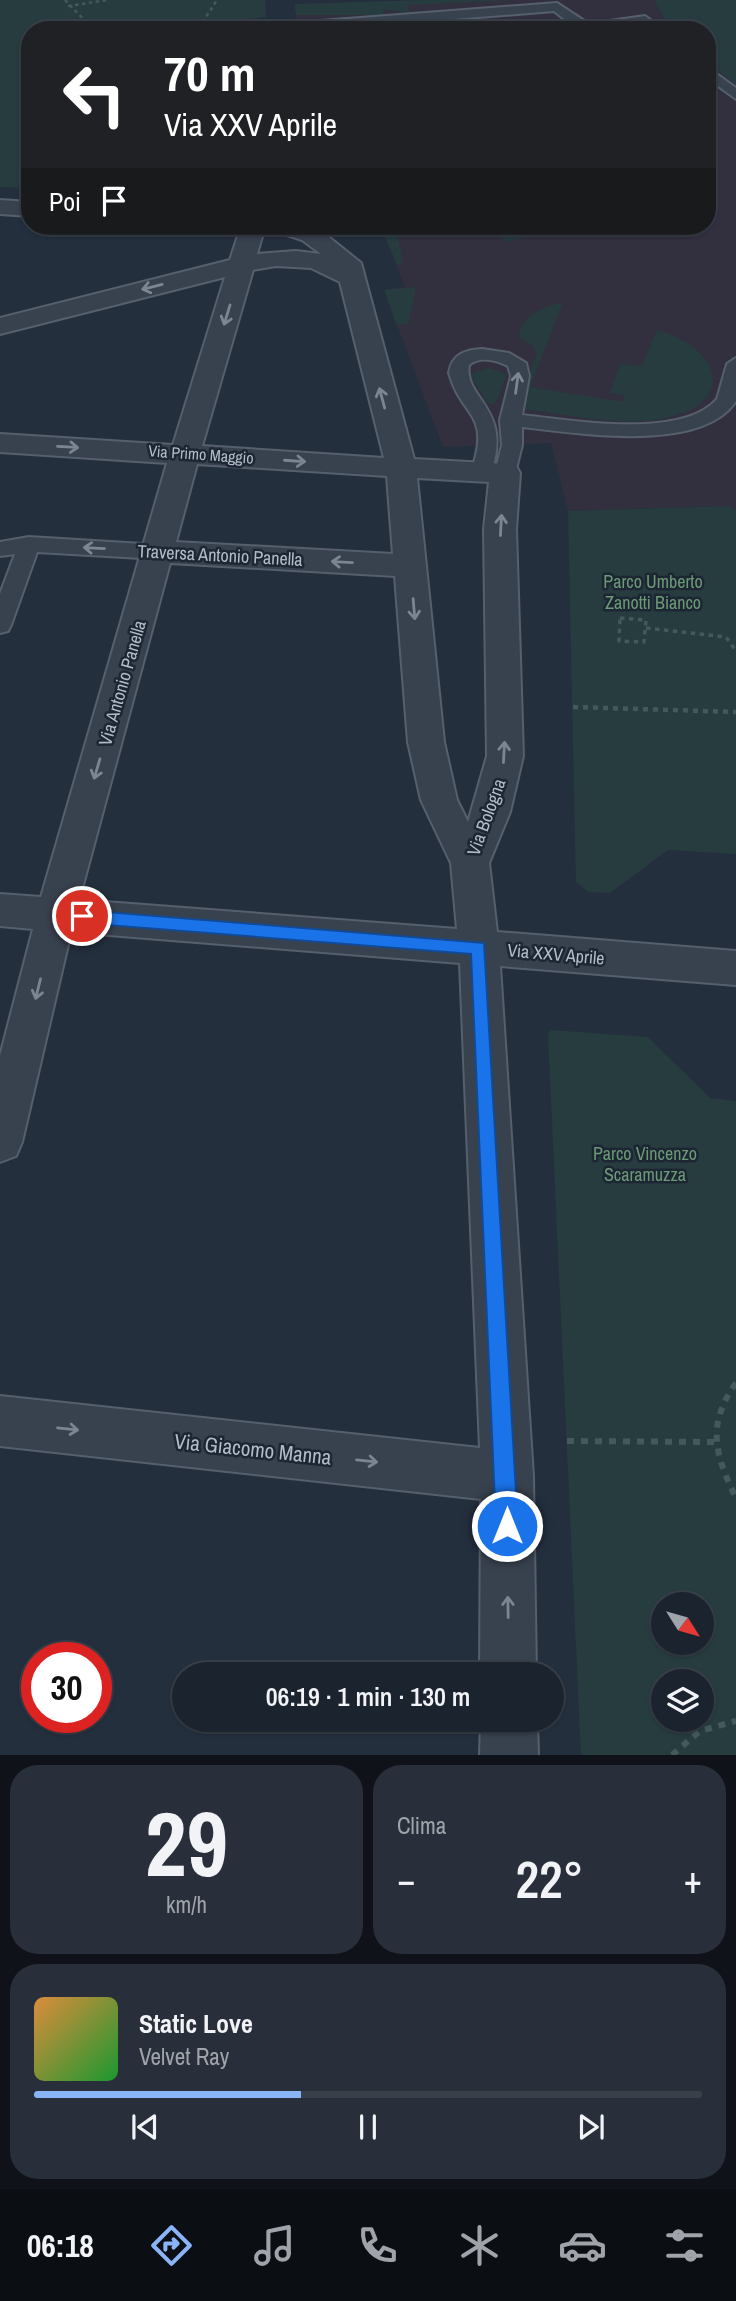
<!DOCTYPE html>
<html lang="it">
<head>
<meta charset="utf-8">
<style>
  body { margin:0; font-family:"Archivo Narrow",sans-serif; background:#282f3a; color:#f1f3f6; height:100vh; display:flex; flex-direction:column; font-size:26px; white-space:nowrap }
  * { box-sizing:border-box; margin:0 }
  p { font-size:23px; color:#a0a4aa }
  .icon { flex:none; width:38px; height:38px; fill:none; stroke:currentColor; stroke-width:2; stroke-linecap:round; stroke-linejoin:round }
  .map { position:relative; height:1755px; overflow:hidden }
  .side { display:flex; flex-direction:column; gap:10px; padding:10px; background:#0f1319; flex:1 }
  .side>* { flex:none }
  .top-card { position:absolute; left:21px; top:21px; width:695px; height:214px; border-radius:28px; box-shadow:0 2px 5px #0004,0 0 0 2px #39404a; background:#202124; color:#fff; overflow:hidden }
  .needle { width:46px; rotate:127deg }
  .buttons { position:absolute; left:651px; top:1592px; display:grid; gap:14px }
  .buttons a { display:grid; place-items:center; width:63px; height:63px; border-radius:50%; background:#1b232e; box-shadow:0 2px 5px #0004,0 0 0 2px #39404a; font-size:35px }
  .speed { position:absolute; left:21px; top:1642px; display:flex; gap:14px; font-size:35px; font-weight:700; text-align:center }
  .speed>* { display:grid; place-content:center; width:91px; height:91px; border-radius:50%; background:#1b232e; box-shadow:0 2px 5px #0004,0 0 0 2px #39404a; line-height:1 }
  .speed .limit { border:10px solid #d22; background:#fff; color:#111 }
  .pin { position:absolute; display:grid; place-items:center; width:60px; height:60px; color:#fff; margin:-30px; border:4px solid #fff; border-radius:50%; box-shadow:0 2px 7px #0007 }
  .me { position:absolute; width:77px; margin:-38px; rotate:0deg; stroke-linejoin:round; filter:drop-shadow(0 0 5px #0008) }
  .turn { display:flex; align-items:center; gap:24px; height:147px; padding:0 28px; font-size:32px }
  .turn .icon { width:91px; height:91px; stroke-width:2.5 }
  .turn b { display:block; font-size:49px; line-height:60px }
  .then { display:flex; align-items:center; height:66px; padding:0 28px; background:#0003; gap:14px; font-size:26px }
  .big { font-size:52px; font-weight:600; line-height:1.1 }
  .side .tile { flex:1; display:flex; flex-direction:column; justify-content:center; gap:10px; min-width:0; padding:0 24px; border-radius:28px; background:#282f3a }
  .side .dial { align-items:center; gap:0 }
  .dial b { font-size:91px; line-height:1 }
  .song { display:flex; align-items:center; gap:21px }
  .cover { width:84px; height:84px; border-radius:10px; background:linear-gradient(135deg,hsl(30 70% 55%),hsl(130 70% 35%)) }
  .played { height:7px; border-radius:4px; background:linear-gradient(90deg,#8ab4f8 40%,#39404a 40%) }
  .keys { display:flex; justify-content:space-around; direction:ltr }
  .heat { display:flex; justify-content:space-between; align-items:center; font-size:38px; direction:ltr }
  .side .tiles { flex:1; display:grid; gap:10px; grid-template-columns:1fr 1fr }
  .tile:last-child { grid-column:span 2 }
  .trip { position:absolute; left:172px; top:1662px; width:392px; height:70px; border-radius:35px; background:#1b232e; box-shadow:0 2px 5px #0004,0 0 0 2px #39404a; font-weight:600; line-height:70px; text-align:center }
  .menu { display:flex; height:112px; justify-content:space-around; align-items:center; background:#0b0e12; color:#a0a4aa }
  .menu .icon { width:49px; height:49px }
  .menu .active { color:#8ab4f8 }
  .menu b { font-size:32px; color:#f1f3f6 }
  .map>svg:first-child { display:block }
  .medical { fill:#32303f }
  .green { fill:#263c3f; fill-rule:evenodd }
  .lines { fill:none; stroke-linecap:round; stroke-linejoin:round }
  .lane-casing { stroke:#565f6c; stroke-width:4 }
  .street-casing { stroke:#565f6c; stroke-width:4 }
  .path-far3 { stroke:#44595c; stroke-width:2.5; stroke-dasharray:3.5 3.5; stroke-linecap:butt }
  .path-far2 { stroke:#44595c; stroke-width:3.5; stroke-dasharray:4.5 4.5; stroke-linecap:butt }
  .path-far1 { stroke:#44595c; stroke-width:4.5; stroke-dasharray:5 5; stroke-linecap:butt }
  .path { stroke:#44595c; stroke-width:6; stroke-dasharray:7 7; stroke-linecap:butt }
  .lane { fill:#38414e; fill-rule:evenodd }
  .street { fill:#38414e; fill-rule:evenodd }
  .oneway { stroke:#7c8592 }
  .route { fill:#1a73e8; stroke:#114b97; stroke-width:2 }
  .labels { text-anchor:middle; dominant-baseline:central; stroke-width:5; stroke-linejoin:round; paint-order:stroke }
  .far-street-label { font-size:16px; fill:#b4bcc9; stroke:#1d2633 }
  .street-label { font-size:18px; fill:#b4bcc9; stroke:#1d2633 }
  .park-label { font-size:18px; fill:#6b9a76; stroke:#1d2633 }
  .near-street-label { font-size:21px; fill:#b4bcc9; stroke:#1d2633 }
</style>
</head>
<body>
<div class="map">
<svg width="736" height="1755" viewBox="0 0 736 1755">
  <rect width="100%" height="100%" fill="#242f3e"/>
  <!-- medical -->
  <path class="medical" d="M425,0h229l17,30h-374l-2,-26z
    M707,61l29,24v425l-8,-4 -160,5 -17,-68 -108,4 -59,-157 21,-3 -23,-59 -22,2 -2,-4h349z"/>
  <!-- green -->
  <path class="green" d="M0,0h265l1,17 -33,4 -7,9h-196v158l-30,-1z
    M425,0h91l-108,5 1,8 -26,-4 1,6h-88l-1,-11z
    M654,0h82v85l-29,-24v-31h-36z
    M394,226l29,2 -26,3 6,34h-6l-16,-37z
    M487,226h84l-65,16z
    M416,287l-8,37h-12l-12,-34z
    M563,302l-33,85 93,15 1,-7 -14,-2 10,-29 22,2 15,-36c67,18 79,77 4,89 -46,8 -99,-6 -145,-11l21,-53 -4,-9 -15,-9c6,-23 23,-29 45,-35z
    M489,368l18,6 -11,28 -5,2 -5,-3 -16,-27z
    M728,506l8,4v344l-68,-4 -58,43 -21,-1 -13,-10 -8,-371z
    M551,1030l97,7 62,61 26,3v654h-155l-33,-722zM663,1605h39v38h-39zM663,1682h39v38h-39z"/>
  <g class="lines">
    <!-- lane casing -->
    <g class="lane-casing">
      <path id="lane" d="M557,3l32,21 56,-8 19,14h-16l-6,-5 -64,5 -24,-19 -240,19 -52,-1 7,-4z
        M707,67l29,21v11l-29,-21z
        M482,349l27,4 17,10 3,13 -7,39c48,5 160,25 195,-16l10,-35 9,-6v43c-35,53 -159,32 -214,26v18l-7,28 -10,6 -10,-6 7,-28 -2,-25 11,-44 -3,-10c-12,-6 -28,-10 -39,-1 -6,34 44,42 22,107l-10,6 -10,-6c21,-60 -9,-53 -22,-99 3,-19 16,-23 33,-24z
        M29,537l130,8 8,2 3,5 -3,5 -8,2 -122,-7 -26,73 -3,6 -8,2v-39l15,-40 -15,2v-14z"/>
    </g>
    <!-- street casing -->
    <g class="street-casing">
      <path id="street" d="M0,200l30,2v14l-30,-2z
        M241,226h24l-8,28 39,-3 25,3 -19,-14 -27,-9 -3,-5h36l12,4 41,33 53,196 91,5 11,2 4,7 -4,56 7,227 -13,56 -21,51 8,69 239,19v34l-236,-19 33,510 3,199h-56l1,-176 -481,-53v-50l480,52 -20,-485 -389,-31 -49,210 -6,14 -16,6v-106l33,-127 -33,-3v-32l41,3 126,-434 -167,-11v-18l173,11 52,-168 -225,57v-16l230,-58zM276,266l35,2 29,14 44,176 -182,-12 51,-176zM197,464l190,12 6,78 -217,-12zM417,478l72,4 -5,47 3,227 -19,66 -11,-22 -13,-58zM170,563l225,13 13,166 13,58 30,63 6,66 -378,-29z
        M481,1720h56l1,35h-58z"/>
    </g>
    <!-- path-far3 -->
    <path class="path-far3" d="M65,0l22,23 14,7
      M68,6l40,-6
      M213,30l5,-8 -14,-2 13,-20"/>
    <!-- path-far2 -->
    <path class="path-far2" d="M620,618l26,2 -2,22 -25,-1z
      M646,628l80,9 10,14"/>
    <!-- path-far1 -->
    <path class="path-far1" d="M573,707l163,5"/>
    <!-- path -->
    <path class="path" d="M736,1383c-30,42 -21,72 0,115
      M567,1441l148,1
      M672,1755l28,-24 36,-10"/>
    <!-- lane -->
    <use href="#lane" class="lane"/>
    <!-- street -->
    <use href="#street" class="street"/>
  </g>
  <!-- one-way arrows -->
  <defs><path id="oneway-shaft" d="M-6 0H5M1.5-3L5.5 0L1.5 3" fill="none" stroke-width="1.6" stroke-linecap="round" stroke-linejoin="round" transform="scale(1.75)"/></defs>
  <g class="oneway">
    <use href="#oneway-shaft" transform="translate(152 287) rotate(166)"/>
    <use href="#oneway-shaft" transform="translate(227 315) rotate(107)"/>
    <use href="#oneway-shaft" transform="translate(517 383) rotate(-82)"/>
    <use href="#oneway-shaft" transform="translate(382 398) rotate(-105)"/>
    <use href="#oneway-shaft" transform="translate(68 447) rotate(3)"/>
    <use href="#oneway-shaft" transform="translate(295 461) rotate(4)"/>
    <use href="#oneway-shaft" transform="translate(501 525) rotate(-87)"/>
    <use href="#oneway-shaft" transform="translate(94 548) rotate(-177)"/>
    <use href="#oneway-shaft" transform="translate(342 562) rotate(-177)"/>
    <use href="#oneway-shaft" transform="translate(414 609) rotate(85)"/>
    <use href="#oneway-shaft" transform="translate(504 752) rotate(-87)"/>
    <use href="#oneway-shaft" transform="translate(97 769) rotate(106)"/>
    <use href="#oneway-shaft" transform="translate(38 989) rotate(104)"/>
    <use href="#oneway-shaft" transform="translate(68 1429) rotate(6)"/>
    <use href="#oneway-shaft" transform="translate(367 1461) rotate(6)"/>
    <use href="#oneway-shaft" transform="translate(508 1607) rotate(-91)"/>
  </g>
  <!-- route -->
  <path class="route" d="M82,910l402,33 34,583 -3,7 -8,3 -8,-3 -3,-7 -25,-572 -389,-31 -8,-7z"/>
  <g class="labels">
    <!-- far-street labels -->
    <g class="far-street-label">
      <text transform="translate(201 454) rotate(4)">Via Primo Maggio</text>
    </g>
    <!-- street labels -->
    <g class="street-label">
      <text transform="translate(220 555) rotate(3)">Traversa Antonio Panella</text>
      <text transform="translate(122 683) rotate(-74)">Via Antonio Panella</text>
      <text transform="translate(486 817) rotate(-70)">Via Bologna</text>
      <text transform="translate(556 954) rotate(5)">Via XXV Aprile</text>
    </g>
    <!-- park labels -->
    <g class="park-label">
      <text x="653" y="581">Parco Umberto<tspan x="653" dy="21">Zanotti Bianco</tspan></text>
      <text x="645" y="1153">Parco Vincenzo<tspan x="645" dy="21">Scaramuzza</tspan></text>
    </g>
    <!-- near-street labels -->
    <g class="near-street-label">
      <text transform="translate(253 1449) rotate(6)">Via Giacomo Manna</text>
    </g>
  </g>
</svg>
<div class="buttons">
<a><svg class="needle" viewBox="-14 -14 28 28"><path d="M0-13l5 13h-10z" fill="#e53935"/><path d="M0 13l5-13h-10z" fill="#a0a4aa"/></svg></a>
<a><svg class="icon" aria-label="layers" viewBox="0 0 24 24"><path d="M12 4l9 5-9 5-9-5zM3 14l9 5 9-5"/></svg></a>
</div>
<div class="speed"><div class="limit">30</div></div>
<div class="pin" style="left:82px;top:916px;background:#d93025"><svg class="icon" aria-label="arrive" viewBox="0 0 24 24"><path d="M6 21V4h12l-3 4 3 4H6"/></svg></div>
<svg class="me" style="left:507px;top:1526px" viewBox="-20 -20 40 40"><circle r="17" fill="#1a73e8" stroke="#fff" stroke-width="3"/><path d="M0-11L8 9 0 5-8 9z" fill="#fff"/></svg>
<div class="trip">06:19 · 1 min · 130 m</div>
<div class="top-card">
<div class="turn"><svg class="icon" aria-label="left" viewBox="0 0 24 24"><path d="M17 20v-9H6M10 6l-5 5 5 5"/></svg><div><b>70 m</b>Via XXV Aprile</div></div>
<div class="then">Poi<svg class="icon" aria-label="arrive" viewBox="0 0 24 24"><path d="M6 21V4h12l-3 4 3 4H6"/></svg></div>
</div>
</div>
<section class="side">
<div class="tiles">
<div class="tile dial"><b>29</b><p>km/h</p></div>
<div class="tile"><p>Clima</p>
<div class="heat"><a>−</a><b class="big">22°</b><a>+</a></div>
</div>
<div class="tile">
<div class="song"><i class="cover"></i><div><b>Static Love</b><p>Velvet Ray</p></div></div>
<div class="played"></div>
<div class="keys"><svg class="icon" aria-label="previous" viewBox="0 0 24 24"><path d="M18 5L8 12l10 7zM5 5v14"/></svg><svg class="icon" aria-label="pause" viewBox="0 0 24 24"><path d="M8 5v14M16 5v14"/></svg><svg class="icon" aria-label="next" viewBox="0 0 24 24"><path d="M6 5l10 7-10 7zM19 5v14"/></svg></div>
</div>
</div>
</section>
<nav class="menu">
<b>06:18</b>
<svg class="icon active" aria-label="directions" viewBox="0 0 24 24"><path d="M12 3l9 9-9 9-9-9zM9 14v-3h6M13 9l2 2-2 2"/></svg>
<svg class="icon" aria-label="music" viewBox="0 0 24 24"><path d="M9 18V5l10-2v13"/><circle cx="6" cy="18" r="3"/><circle cx="16" cy="16" r="3"/></svg>
<svg class="icon" aria-label="phone" viewBox="0 0 24 24"><path d="M5 4h4l2 5-3 2q2 4 5 5l2-3 5 2v4C11 20 4 13 5 4z"/></svg>
<svg class="icon" aria-label="climate" viewBox="0 0 24 24"><path d="M12 3v18M4 7l16 10M4 17L20 7"/></svg>
<svg class="icon" aria-label="car" viewBox="0 0 24 24"><path d="M5 17H2v-5l4-1 3-4h7l3 4 3 1v5h-3M9 17h6M6 11h13"/><circle cx="7" cy="17" r="2"/><circle cx="17" cy="17" r="2"/></svg>
<svg class="icon" aria-label="filters" viewBox="0 0 24 24"><path d="M4 7h16M4 17h16"/><circle cx="9" cy="7" r="2"/><circle cx="15" cy="17" r="2"/></svg>
</nav>
</body>
</html>
